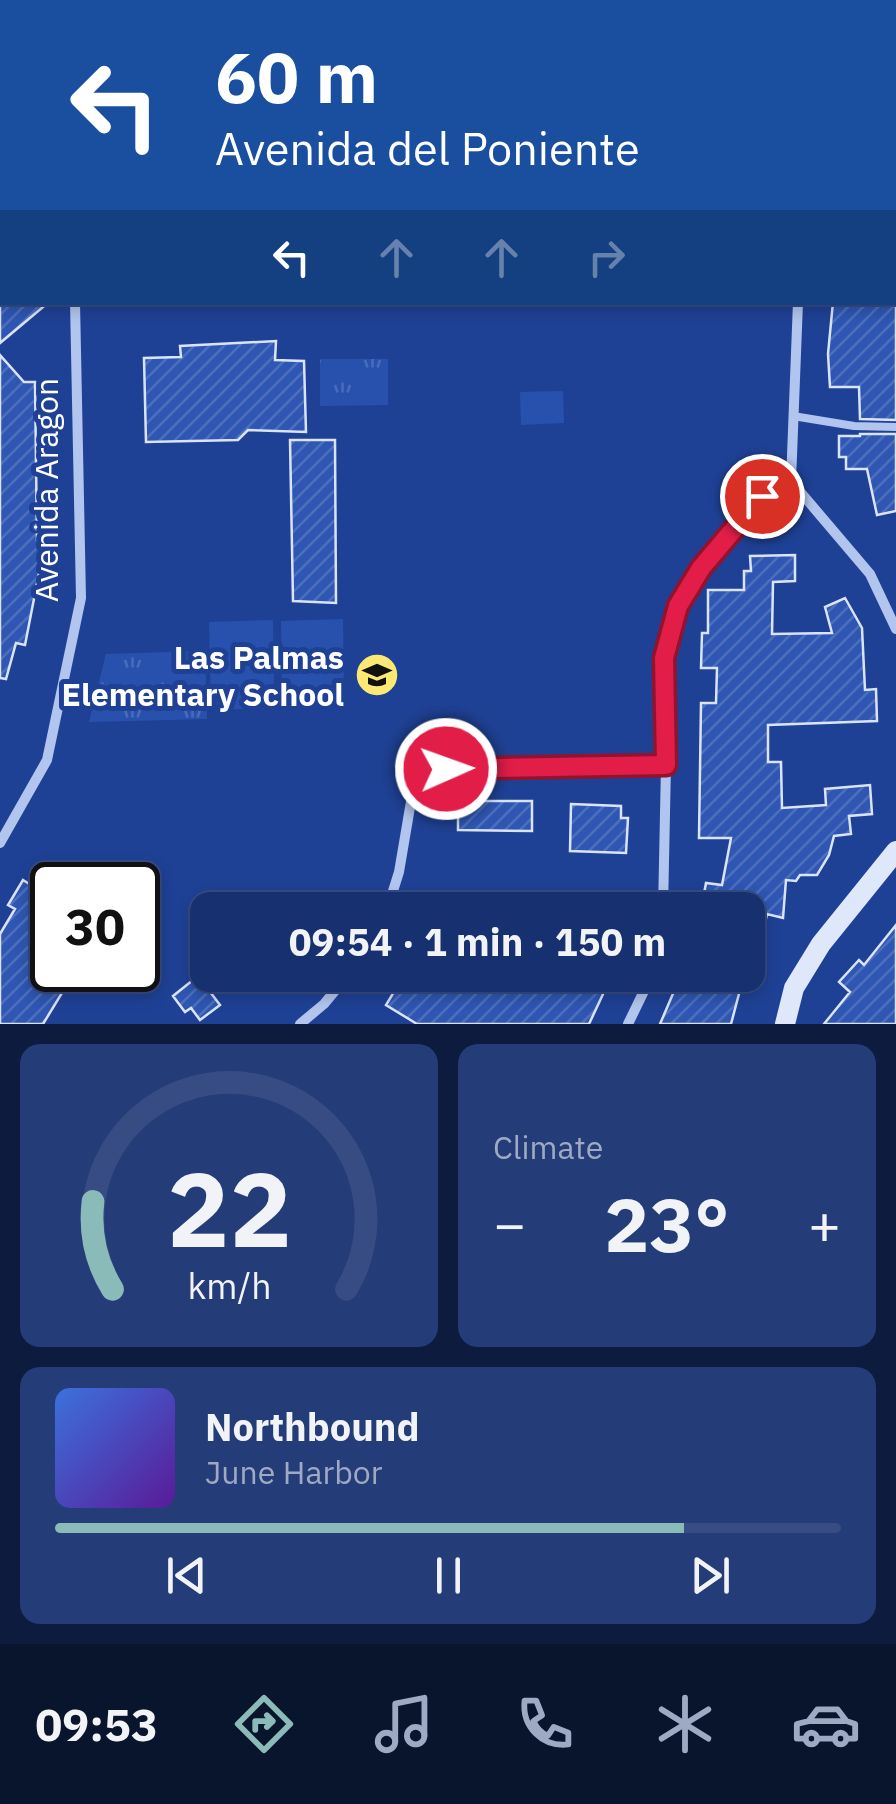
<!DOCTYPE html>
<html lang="en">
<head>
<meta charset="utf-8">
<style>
  body { margin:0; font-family:"IBM Plex Sans",sans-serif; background:#243d78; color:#f1f3f6; height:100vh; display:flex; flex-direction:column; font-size:38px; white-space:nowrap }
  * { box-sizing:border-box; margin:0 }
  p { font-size:32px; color:#9ea9c3 }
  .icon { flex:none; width:55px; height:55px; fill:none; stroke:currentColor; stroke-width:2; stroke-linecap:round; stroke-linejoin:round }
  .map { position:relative; height:1024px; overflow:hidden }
  .panel { display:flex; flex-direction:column; gap:20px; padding:20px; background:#0d1b3e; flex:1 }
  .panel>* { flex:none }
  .guide { position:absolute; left:0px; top:0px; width:898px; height:305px; box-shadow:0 5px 15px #0003,0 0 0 2px #364c83; background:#1a4fa0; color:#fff; overflow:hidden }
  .speed { position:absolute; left:30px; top:862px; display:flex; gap:20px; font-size:50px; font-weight:700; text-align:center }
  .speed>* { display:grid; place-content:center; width:130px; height:130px; border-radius:50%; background:#173170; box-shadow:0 5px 15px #0003,0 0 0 2px #364c83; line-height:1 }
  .speed .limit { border:5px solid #111; border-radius:15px; background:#fff; color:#111 }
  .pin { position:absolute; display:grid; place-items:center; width:85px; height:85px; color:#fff; margin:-42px; border:5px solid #fff; border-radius:50%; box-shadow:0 2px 10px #0007 }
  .me { position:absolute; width:110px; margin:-55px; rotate:88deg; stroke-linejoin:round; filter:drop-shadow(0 0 8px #0008) }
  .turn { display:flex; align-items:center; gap:35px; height:210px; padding:0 50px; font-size:45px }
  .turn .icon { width:130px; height:130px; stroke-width:2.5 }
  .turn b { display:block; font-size:70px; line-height:85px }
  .lanes { display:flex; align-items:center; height:95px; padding:0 50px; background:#0003; justify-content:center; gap:50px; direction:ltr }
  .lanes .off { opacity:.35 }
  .big { font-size:75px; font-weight:800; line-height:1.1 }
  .panel .tile { flex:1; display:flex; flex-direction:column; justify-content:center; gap:15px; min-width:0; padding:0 35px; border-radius:20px; background:#243d78 }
  .panel .dial { align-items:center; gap:0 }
  .dial svg { height:260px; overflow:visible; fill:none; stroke:#364c83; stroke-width:7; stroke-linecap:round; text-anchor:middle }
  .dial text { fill:#f1f3f6; stroke:none }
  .song { display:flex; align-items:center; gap:30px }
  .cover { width:120px; height:120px; border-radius:15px; background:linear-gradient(135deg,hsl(220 70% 55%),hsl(270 70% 35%)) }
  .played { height:10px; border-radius:5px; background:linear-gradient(90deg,#8bbbb9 80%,#364c83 80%) }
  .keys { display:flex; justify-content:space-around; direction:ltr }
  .heat { display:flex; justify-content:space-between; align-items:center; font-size:55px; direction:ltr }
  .panel .tiles { flex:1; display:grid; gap:20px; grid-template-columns:1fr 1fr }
  .tile:last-child { grid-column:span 2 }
  .trip { position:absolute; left:190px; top:892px; width:575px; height:100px; border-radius:20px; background:#173170; box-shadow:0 5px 15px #0003,0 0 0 2px #364c83; font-weight:800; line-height:100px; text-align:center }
  .tab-bar { display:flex; height:160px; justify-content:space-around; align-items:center; background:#09142d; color:#9ea9c3 }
  .tab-bar .icon { width:70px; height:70px }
  .tab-bar .selected { color:#8bbbb9 }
  .tab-bar b { font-size:45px; color:#f1f3f6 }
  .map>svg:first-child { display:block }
  .park { fill:url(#park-tufts) }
  .garden { fill:#2851ae }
  .building { fill:url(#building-hatch); stroke:#d9e3fa; stroke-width:2.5 }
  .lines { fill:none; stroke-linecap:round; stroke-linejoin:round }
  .lane { stroke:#b2c5ee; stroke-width:8 }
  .street { stroke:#b2c5ee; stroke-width:10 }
  .secondary { stroke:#dfe7fb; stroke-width:20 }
  .route-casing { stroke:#92132f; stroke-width:25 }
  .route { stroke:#e11d48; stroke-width:18 }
  .labels { text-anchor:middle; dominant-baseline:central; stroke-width:10; stroke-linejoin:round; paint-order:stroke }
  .street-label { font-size:32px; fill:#fff; stroke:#1f4195 }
  .poi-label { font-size:32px; font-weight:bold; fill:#fff; stroke:#1f4195; text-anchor:end }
</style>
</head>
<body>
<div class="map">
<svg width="896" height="1024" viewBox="0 0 896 1024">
  <defs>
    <pattern id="park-tufts" width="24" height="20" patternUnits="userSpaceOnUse" patternTransform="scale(2.5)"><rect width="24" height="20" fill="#2851ae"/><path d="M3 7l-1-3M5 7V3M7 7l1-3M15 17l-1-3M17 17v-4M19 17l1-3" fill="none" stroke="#486bba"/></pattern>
    <pattern id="building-hatch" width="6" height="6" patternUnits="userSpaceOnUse" patternTransform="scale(2.5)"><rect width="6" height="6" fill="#2e56b2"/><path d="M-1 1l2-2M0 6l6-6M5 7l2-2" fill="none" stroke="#4d6fbe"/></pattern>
  </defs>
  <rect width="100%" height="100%" fill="#1f4195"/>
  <!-- park -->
  <path class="park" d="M104,0h501v2h-501z
    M320,359h68v46l-68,1z
    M205,651l2,68 -118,3 17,-68z"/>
  <!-- garden -->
  <path class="garden" d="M563,391l1,32 -43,2 -1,-33z
    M343,619l1,87 -62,1 -1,-86z
    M273,620l1,88 -63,2 -2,-88z"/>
  <!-- building -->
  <path class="building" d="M0,302h49l-49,41z
    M833,302h63v118l-36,-1 -1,-32h-29l-2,-33z
    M276,341l-1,19 29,1 2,71 -58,-2 -10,10 -92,2 -2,-84 37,-1 -1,-11z
    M0,355l24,27h11l2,158h4l1,33h-3l-14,72 -9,-2 -10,36 -6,-1z
    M860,434h36v77l-19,4 -10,-46h-21v-12h-7v-21h21z
    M290,440h45l1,163 -43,-2z
    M795,555v26l-22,1 -1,52 60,-1 -7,-26 20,-9 17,30 3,62 11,-1 1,32 -109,4v37h13l1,46 44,-3 -1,-16 45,-4 2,29 -23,2 2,18 -17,2 -5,19 -12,20h-17l-4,6 -10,-1 -3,38 -16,-4 -12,54 -7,-1v-57h-47l5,-27 16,2 9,-47h-32l2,-135h15l1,-35h-16l1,-35h6v-43h36v-19h7l-1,-15z
    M458,801h74v30l-74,-1z
    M571,804l50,2v12h7l-2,35 -56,-2z
    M23,880l29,18v72h24l-33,54h-43v-90l15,-25 -7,-4z
    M896,925v99h-72l26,-32 -11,-10 20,-22 5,5z
    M138,935l21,28 -14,11 -7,-10z
    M404,975h208l-23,49h-172l-31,-19z
    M681,975h63l-13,49h-71z
    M198,976l22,29 -20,15 -9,-12 -6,4 -12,-16z"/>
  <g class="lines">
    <!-- lane -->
    <path class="lane" d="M793,416l61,10 42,1"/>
    <!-- street -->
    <path class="street" d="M895,132l1,-2
      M798,302l-7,179 79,93 26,55
      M0,843l47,-83 34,-162 -6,-296
      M387,910l12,-38 16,-94 30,-9 221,-4
      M663,910l3,-145 -1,-107 13,-52 23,-38 61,-71 29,-16
      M300,1024l24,-20 24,-29
      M628,1024l16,-33 3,-16"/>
    <!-- secondary -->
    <path class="secondary" d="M75,0v2
      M636,0v2
      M895,233h1
      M0,254h2
      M785,1024l9,-36 27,-44 75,-93"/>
  </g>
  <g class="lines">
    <!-- route casing -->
    <g class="route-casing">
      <path id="route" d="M446,769l220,-4 -2,-107 14,-52 23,-38 61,-72"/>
    </g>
    <!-- route -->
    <use href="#route" class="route"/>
  </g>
  <!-- icons -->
  <defs>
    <g id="school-disc" transform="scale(2.25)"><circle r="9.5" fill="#fce872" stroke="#1f4195"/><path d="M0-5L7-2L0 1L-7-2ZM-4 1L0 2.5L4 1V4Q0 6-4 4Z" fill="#111"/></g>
  </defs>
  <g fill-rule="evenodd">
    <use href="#school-disc" x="377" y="675"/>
  </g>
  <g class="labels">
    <!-- street labels -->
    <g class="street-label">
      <text transform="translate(46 490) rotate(-90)">Avenida Aragon</text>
    </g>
    <!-- poi labels -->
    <g class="poi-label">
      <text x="344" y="657">Las Palmas<tspan x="344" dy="37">Elementary School</tspan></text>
    </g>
  </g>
</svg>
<div class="speed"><div class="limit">30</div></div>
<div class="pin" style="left:762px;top:496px;background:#d93025"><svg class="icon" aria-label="arrive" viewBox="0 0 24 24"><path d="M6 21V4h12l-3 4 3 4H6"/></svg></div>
<svg class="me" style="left:446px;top:769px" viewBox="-20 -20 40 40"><circle r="17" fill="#e11d48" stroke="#fff" stroke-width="3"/><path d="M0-11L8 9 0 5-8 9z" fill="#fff"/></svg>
<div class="trip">09:54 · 1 min · 150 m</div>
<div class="guide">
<div class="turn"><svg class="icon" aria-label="left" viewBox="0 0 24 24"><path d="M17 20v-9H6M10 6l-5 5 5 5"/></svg><div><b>60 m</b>Avenida del Poniente</div></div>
<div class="lanes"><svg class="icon" aria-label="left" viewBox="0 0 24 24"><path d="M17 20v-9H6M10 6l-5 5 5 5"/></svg><svg class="icon off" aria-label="ahead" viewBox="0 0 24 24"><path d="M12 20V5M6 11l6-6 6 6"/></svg><svg class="icon off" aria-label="ahead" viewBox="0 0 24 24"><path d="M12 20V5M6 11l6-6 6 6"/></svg><svg class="icon off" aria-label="right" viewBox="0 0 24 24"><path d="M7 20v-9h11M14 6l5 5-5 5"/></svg></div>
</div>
</div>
<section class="panel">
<div class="tiles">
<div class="tile dial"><svg viewBox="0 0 100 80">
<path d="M14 69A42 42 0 1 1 86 69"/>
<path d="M14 69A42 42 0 0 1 8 42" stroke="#8bbbb9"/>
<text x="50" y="56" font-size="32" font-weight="700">22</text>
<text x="50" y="72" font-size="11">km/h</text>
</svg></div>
<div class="tile"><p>Climate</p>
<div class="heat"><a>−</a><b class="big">23°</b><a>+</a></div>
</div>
<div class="tile">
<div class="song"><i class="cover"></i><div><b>Northbound</b><p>June Harbor</p></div></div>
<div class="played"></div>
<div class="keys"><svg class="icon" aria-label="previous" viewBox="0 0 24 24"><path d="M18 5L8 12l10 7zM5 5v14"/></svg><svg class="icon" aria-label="pause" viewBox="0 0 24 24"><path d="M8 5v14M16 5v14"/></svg><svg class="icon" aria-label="next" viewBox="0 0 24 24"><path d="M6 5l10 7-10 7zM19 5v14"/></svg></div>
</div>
</div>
</section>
<nav class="tab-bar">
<b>09:53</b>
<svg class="icon selected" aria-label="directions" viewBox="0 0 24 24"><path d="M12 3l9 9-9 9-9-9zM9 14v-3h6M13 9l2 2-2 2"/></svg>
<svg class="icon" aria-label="music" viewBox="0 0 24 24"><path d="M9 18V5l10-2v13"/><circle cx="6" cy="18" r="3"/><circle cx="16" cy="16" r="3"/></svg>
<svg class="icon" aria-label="phone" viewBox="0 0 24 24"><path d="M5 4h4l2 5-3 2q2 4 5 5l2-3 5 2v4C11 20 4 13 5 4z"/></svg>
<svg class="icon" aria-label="climate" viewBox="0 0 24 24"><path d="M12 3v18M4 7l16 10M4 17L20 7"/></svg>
<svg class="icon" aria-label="car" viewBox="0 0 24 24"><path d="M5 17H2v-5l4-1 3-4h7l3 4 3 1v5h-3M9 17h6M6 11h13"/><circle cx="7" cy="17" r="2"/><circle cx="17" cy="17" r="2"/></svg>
</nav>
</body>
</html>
